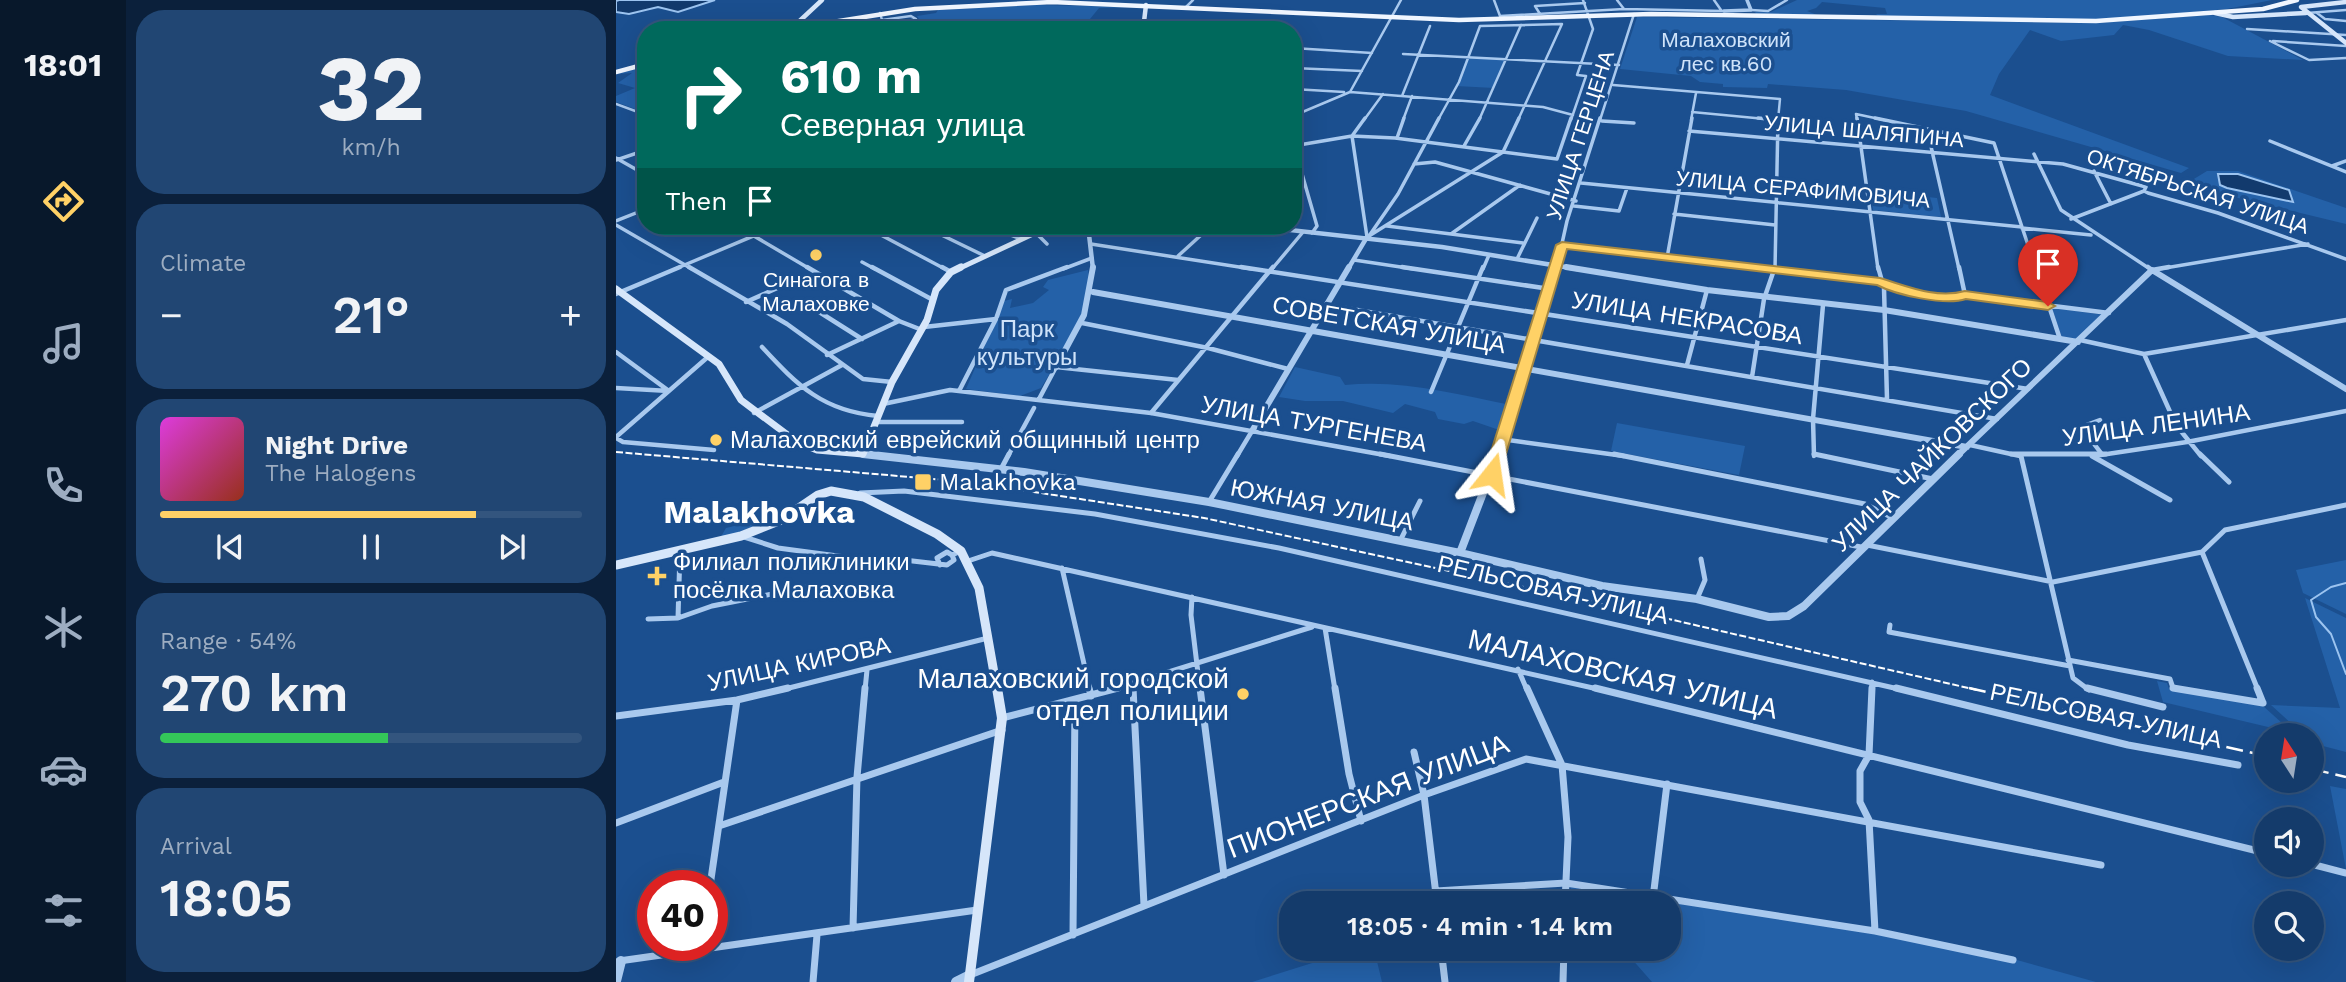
<!DOCTYPE html>
<html lang="en">
<head>
<meta charset="utf-8">
<style>
  body { margin:0; font-family:"Work Sans",sans-serif; background:#214673; color:#f1f3f6; height:100vh; display:flex; flex-direction:column; font-size:26px; white-space:nowrap }
  * { box-sizing:border-box; margin:0 }
  p { font-size:23px; color:#9dadc1 }
  .icon { flex:none; width:38px; height:38px; fill:none; stroke:currentColor; stroke-width:2; stroke-linecap:round; stroke-linejoin:round }
  .map { position:relative; flex:1; overflow:hidden }
  .side { display:flex; flex-direction:column; gap:10px; padding:10px; background:#0b203b; width:490px }
  .side>* { flex:none }
  .guide { position:absolute; left:21px; top:21px; width:665px; height:214px; border-radius:28px; box-shadow:0 7px 28px #0002,0 0 0 2px #33557e; background:#00695c; color:#fff; overflow:hidden }
  .needle { width:46px; rotate:348deg }
  .buttons { position:absolute; left:1638px; top:723px; display:grid; gap:14px }
  .buttons a { display:grid; place-items:center; width:70px; height:70px; border-radius:50%; background:#143b6b; box-shadow:0 7px 28px #0002,0 0 0 2px #33557e; font-size:35px }
  .speed { position:absolute; left:21px; top:870px; display:flex; gap:14px; font-size:35px; font-weight:700; text-align:center }
  .speed>* { display:grid; place-content:center; width:91px; height:91px; border-radius:50%; background:#143b6b; box-shadow:0 7px 28px #0002,0 0 0 2px #33557e; line-height:1 }
  .speed .limit { border:10px solid #d22; background:#fff; color:#111 }
  .pin { position:absolute; display:grid; place-items:center; width:60px; height:60px; color:#fff; margin:-72px -30px; border-radius:50% 50% 50% 0; rotate:-45deg; box-shadow:0 0 7px #0007 }
  .pin .icon { rotate:45deg }
  .me { position:absolute; width:77px; margin:-38px; rotate:15deg; stroke-linejoin:round; filter:drop-shadow(0 0 5px #0008) }
  .turn { display:flex; align-items:center; gap:24px; height:147px; padding:0 28px; font-size:32px }
  .turn .icon { width:91px; height:91px; stroke-width:2.5 }
  .turn b { display:block; font-size:49px; line-height:60px }
  .then { display:flex; align-items:center; height:66px; padding:0 28px; background:#0003; gap:14px; font-size:26px }
  .big { font-size:52px; font-weight:600; line-height:1.1 }
  .side .card { flex:1; display:flex; flex-direction:column; justify-content:center; gap:10px; min-width:0; padding:0 24px; border-radius:28px; background:#214673 }
  .side .dial { align-items:center; gap:0 }
  .dial b { font-size:91px; line-height:1 }
  .song { display:flex; align-items:center; gap:21px }
  .cover { width:84px; height:84px; border-radius:10px; background:linear-gradient(135deg,hsl(300 70% 55%),hsl(10 70% 35%)) }
  .played { height:7px; border-radius:4px; background:linear-gradient(90deg,#ffd166 75%,#33557e 75%) }
  .keys { display:flex; justify-content:space-around; direction:ltr }
  .heat { display:flex; justify-content:space-between; align-items:center; font-size:38px; direction:ltr }
  .charge { height:10px; border-radius:5px; background:linear-gradient(90deg,#34c759 54%,#33557e 0) }
  .trip { position:absolute; left:663px; top:891px; width:402px; height:70px; border-radius:28px; background:#143b6b; box-shadow:0 7px 28px #0002,0 0 0 2px #33557e; font-weight:600; line-height:70px; text-align:center }
  main { display:flex; flex:1; min-height:0 }
  .tabs { display:flex; flex-direction:column; width:126px; justify-content:space-around; align-items:center; background:#08182b; color:#9dadc1 }
  .tabs .icon { width:49px; height:49px }
  .tabs .selected { color:#ffd166 }
  .tabs b { font-size:32px; color:#f1f3f6 }
  .map>svg:first-child { display:block }
  .green { fill:#2461a8 }
  .water { fill:#123a6d; stroke:#9cc4f0; stroke-width:2 }
  .lines { fill:none; stroke-linecap:round; stroke-linejoin:round }
  .stream { stroke:#9cc4f0; stroke-width:2 }
  .minor-far4 { stroke:#a9c9ee; stroke-width:2.5 }
  .minor-far3 { stroke:#a9c9ee; stroke-width:3.5 }
  .minor-far2 { stroke:#a9c9ee; stroke-width:4.5 }
  .minor-far1 { stroke:#a9c9ee; stroke-width:5 }
  .minor { stroke:#a9c9ee; stroke-width:7 }
  .tertiary-far4 { stroke:#a9c9ee; stroke-width:3.5 }
  .tertiary-far3 { stroke:#a9c9ee; stroke-width:4.5 }
  .tertiary-far2 { stroke:#a9c9ee; stroke-width:6 }
  .tertiary-far1 { stroke:#a9c9ee; stroke-width:8 }
  .tertiary { stroke:#a9c9ee; stroke-width:10 }
  .secondary-far4 { stroke:#d6e6fa; stroke-width:4.5 }
  .secondary-far3 { stroke:#d6e6fa; stroke-width:5 }
  .secondary-far2 { stroke:#d6e6fa; stroke-width:7 }
  .secondary-far1 { stroke:#d6e6fa; stroke-width:9 }
  .secondary { stroke:#d6e6fa; stroke-width:10 }
  .primary { stroke:#f0f6ff; stroke-width:4.5 }
  .rail-far1 { stroke:#fff; stroke-width:2; stroke-dasharray:7 2.5; stroke-linecap:butt }
  .rail { stroke:#fff; stroke-width:2.5; stroke-dasharray:17 7; stroke-linecap:butt }
  .route { fill:#ffd166; stroke:#a68842; stroke-width:2 }
  .poi-dot { fill:#ffd166; stroke:#1b4f8f; stroke-width:2.5 }
  .labels { text-anchor:middle; dominant-baseline:central; stroke-width:7; stroke-linejoin:round; paint-order:stroke }
  .far-park-label { font-size:21px; fill:#cfe3fa; stroke:#1b4f8f }
  .far-street-label { font-size:21px; fill:#fff; stroke:#1b4f8f }
  .far-poi-label { font-size:21px; fill:#fff; stroke:#1b4f8f }
  .street-label { font-size:24px; fill:#fff; stroke:#1b4f8f }
  .park-label { font-size:24px; fill:#cfe3fa; stroke:#1b4f8f }
  .poi-label { font-size:24px; fill:#fff; stroke:#1b4f8f; text-anchor:start }
  .near-street-label { font-size:28px; fill:#fff; stroke:#1b4f8f }
  .near-poi-label { font-size:28px; fill:#fff; stroke:#1b4f8f; text-anchor:end }
  .district-label { font-size:32px; font-weight:bold; fill:#fff; stroke:#1b4f8f }
</style>
</head>
<body>
<main>
<nav class="tabs">
<b>18:01</b>
<svg class="icon selected" aria-label="directions" viewBox="0 0 24 24"><path d="M12 3l9 9-9 9-9-9zM9 14v-3h6M13 9l2 2-2 2"/></svg>
<svg class="icon" aria-label="music" viewBox="0 0 24 24"><path d="M9 18V5l10-2v13"/><circle cx="6" cy="18" r="3"/><circle cx="16" cy="16" r="3"/></svg>
<svg class="icon" aria-label="phone" viewBox="0 0 24 24"><path d="M5 4h4l2 5-3 2q2 4 5 5l2-3 5 2v4C11 20 4 13 5 4z"/></svg>
<svg class="icon" aria-label="climate" viewBox="0 0 24 24"><path d="M12 3v18M4 7l16 10M4 17L20 7"/></svg>
<svg class="icon" aria-label="car" viewBox="0 0 24 24"><path d="M5 17H2v-5l4-1 3-4h7l3 4 3 1v5h-3M9 17h6M6 11h13"/><circle cx="7" cy="17" r="2"/><circle cx="17" cy="17" r="2"/></svg>
<svg class="icon" aria-label="filters" viewBox="0 0 24 24"><path d="M4 7h16M4 17h16"/><circle cx="9" cy="7" r="2"/><circle cx="15" cy="17" r="2"/></svg>
</nav>
<section class="side">
<div class="card dial"><b>32</b><p>km/h</p></div>
<div class="card"><p>Climate</p>
<div class="heat"><a>−</a><b class="big">21°</b><a>+</a></div>
</div>
<div class="card">
<div class="song"><i class="cover"></i><div><b>Night Drive</b><p>The Halogens</p></div></div>
<div class="played"></div>
<div class="keys"><svg class="icon" aria-label="previous" viewBox="0 0 24 24"><path d="M18 5L8 12l10 7zM5 5v14"/></svg><svg class="icon" aria-label="pause" viewBox="0 0 24 24"><path d="M8 5v14M16 5v14"/></svg><svg class="icon" aria-label="next" viewBox="0 0 24 24"><path d="M6 5l10 7-10 7zM19 5v14"/></svg></div>
</div>
<div class="card"><p>Range · 54%</p><b class="big">270 km</b><div class="charge"></div></div>
<div class="card"><p>Arrival</p><b class="big">18:05</b></div>
</section>
<div class="map">
<svg width="1730" height="982" viewBox="0 0 1730 982">
  <rect width="100%" height="100%" fill="#1b4f8f"/>
  <!-- green -->
  <path class="green" d="M1181,0h475l-45,9 -132,12 -216,-4 -3,-3h11l-2,-6 -63,-6 -6,6 -9,3 10,4 -61,-1 -1,-2h16z
    M420,5l105,2 -42,1 -18,22h-189l28,-9 -3,-5 19,-3 2,-3z
    M1594,15l12,2 81,43 -75,-4 -79,-26 -26,-5 -9,10 -53,6 -31,-11 -31,44 -9,21 199,73 -8,5 -215,-62 -120,-21 -78,-6 -1,4 -44,-1v-3l-23,-2 -9,-6 -71,-7 17,-52 461,6z
    M851,57l38,1 -11,30 -38,-2z
    M30,66v47l-30,-11v-6l19,-8 -17,-5 14,-10 -16,1z
    M1591,171h31l108,37v16l-162,-39z
    M1254,191l67,7 4,19 -68,-7z
    M472,270l3,19 -12,36 -38,63 -21,8 -54,-7 38,-88 8,-2 -2,9 23,-5 16,-13 -6,-3 5,-7z
    M1436,308l53,7 -28,25 -15,-2z
    M679,367l45,10 5,8c55,-6 111,9 166,20l-9,26 -29,-10 -9,3 -26,-5 -3,-7 -30,-8 -12,9 -50,-12h-38l-26,-4z
    M1001,423l128,23 -6,29 -128,-24z
    M142,507l31,5 -70,28 7,-12 16,-4 -4,-5z
    M1730,560v54l-43,-21 -7,-23z
    M1689,598l41,20v134l-23,-6 -11,-7v-4h-8l-33,-30 69,3z
    M1541,681l10,2 2,6 93,16 31,28 -130,-31z
    M1714,786l16,3v80z
    M950,883l426,70 104,29h-444l-29,-33 47,-1v-45h-87z
    M744,948l14,1 8,33h-130z"/>
  <!-- water -->
  <path class="water" d="M3,0h96l-37,12 -20,-5 -29,7 -13,-2v-11z
    M1602,174h20l51,16 4,12 -66,-14 -7,-3z"/>
  <g class="lines">
    <!-- stream -->
    <path class="stream" d="M1730,583l-15,4 -20,13 5,17 15,17 15,40"/>
    <!-- minor-far4 -->
    <path class="minor-far4" d="M878,0l6,16
      M1001,0l7,9
      M1098,0l7,10
      M570,7l7,-7
      M1135,10l17,1 19,-11
      M1691,13l39,-3
      M1701,13l8,6 21,2
      M924,14l-5,-8 50,-3
      M884,16l124,-7 100,2
      M1631,29l99,6
      M203,30l63,-10
      M256,30l44,-11 -5,-3 -29,4 -2,-7
      M1654,41l39,19 37,-2
      M1657,41l73,5
      M677,48l79,5
      M787,54l216,11
      M677,68l69,3
      M997,85l167,14 -2,21
      M677,89l51,3
      M734,92l193,15 30,8
      M786,96l28,-70
      M0,104l30,11
      M1076,112l84,8
      M677,116l57,-24 51,-92
      M748,120l19,-26
      M787,120l9,-24
      M822,120l21,-38 21,-56 82,-2 -44,96
      M863,120l42,-95
      M955,120l15,-44 -9,-1 16,-46 -10,-29
      M984,120l34,-106
      M1075,120l5,-27
      M1241,120l-1,-6 28,6"/>
    <!-- minor-far3 -->
    <path class="minor-far3" d="M749,118l-13,18 15,101
      M823,118l-41,76 -29,42 134,-84 16,-34
      M1142,118l20,2
      M1241,118l21,151
      M1259,118l119,25 42,126
      M986,121l32,2
      M1311,129l32,140
      M1073,131l374,33 83,23 -2,4 4,2 70,20 128,46
      M781,138l7,-20
      M1654,141l76,31
      M677,146l59,-10 43,2 162,21 14,-41
      M678,146l23,80 -5,7
      M848,146l16,-28
      M1418,154l27,56 89,59
      M0,158l30,17
      M0,160l30,-10
      M798,164l21,-2 141,39
      M1716,166l14,-5
      M1478,171l17,33
      M965,183l441,44
      M958,206l45,5 8,-23
      M1058,214l101,11
      M1455,219l73,-28
      M0,221l30,-12
      M0,225l76,44
      M121,226l73,43
      M248,226l81,43
      M307,226l62,30
      M372,226l33,13
      M771,226l136,17
      M1406,228l69,7
      M419,232l12,12
      M835,234l69,-49
      M475,244l161,25
      M946,245l211,24
      M562,256l33,-30
      M1051,258l25,-140
      M901,259l20,-41
      M738,260l60,9
      M246,262l13,7
      M941,266l10,-45 33,-103
      M59,269l102,-43
      M447,269l29,-11
      M656,269l31,-37
      M867,269l6,-14
      M1159,269l3,-151
      M1543,269l149,-25"/>
    <!-- minor-far2 -->
    <path class="minor-far2" d="M73,267l98,57 76,55 29,3
      M191,267l92,54 23,9
      M256,267l61,33
      M326,267l9,5
      M625,267l787,122
      M786,267l148,22
      M1142,267l122,14 54,16 31,-2 144,18
      M1262,267l6,21 3,111
      M1343,267l6,28
      M1420,267l24,72
      M1532,267l4,3 17,-3
      M0,294l64,-27
      M130,302l38,-17
      M189,303l57,36
      M712,305l669,114
      M466,323l126,25 80,21
      M308,327l72,-8
      M1464,340l64,14 202,-34
      M146,347c36,39 61,64 116,69
      M0,352l53,39
      M1528,354l32,71 25,31
      M211,355l72,-34
      M1071,365l20,-75
      M1136,377l12,-78 11,-32
      M0,388l53,3
      M343,391l37,-72 10,-29 61,-23
      M815,392l52,-125
      M423,399l17,-32 122,13
      M267,404l67,-14 201,23 239,43
      M138,413l88,-48
      M535,413l122,-146
      M1484,420l-19,7 20,26
      M260,422h86
      M0,437l93,-81
      M0,438l7,4 91,8
      M885,439l123,17
      M1354,445l50,11
      M392,456l26,-48
      M621,456l15,-25
      M1198,456l-1,-37 10,-114
      M1478,456l93,-14 159,-31"/>
    <!-- minor-far1 -->
    <path class="minor-far1" d="M764,454l481,93
      M998,454l251,50 28,14
      M1198,454l119,25
      M1395,454h95
      M1584,454l29,28
      M1405,456l52,222 16,12
      M1476,456l78,44
      M385,469l8,-15
      M244,493l44,-2 191,23 184,34 624,142
      M593,502l29,-48
      M125,536l37,12 112,15 14,-3 43,5 7,-5 -2,-5 9,-4
      M784,541l20,-40
      M1251,545l186,37 149,-30
      M1586,552l56,138
      M1586,552l23,-22 121,-25
      M352,561l24,-8 610,137
      M324,565l-3,-7 10,-6 5,3
      M446,568l28,122
      M576,597l-1,18 9,75
      M1081,599l8,-19 -4,-21
      M62,618l2,-67
      M32,619l30,-1 34,-12 100,-20
      M1274,625l-1,7 181,34
      M709,628l10,62
      M1452,660l102,19 3,9 10,2
      M902,669l9,21
      M517,684v6
      M165,690l207,-52
      M249,690l2,-20
      M495,690l201,-63
      M1256,690v-8"/>
    <!-- minor -->
    <path class="minor" d="M473,688l2,8
      M517,688l11,217
      M584,688l24,187
      M719,688l14,86 12,47
      M911,688l35,77 6,72 -3,66
      M979,688l671,165
      M1256,688l-3,67 -9,16v31l9,18 6,111
      M1280,688l232,57 110,20
      M1471,688l76,19
      M1557,688l90,15
      M1641,688l6,15
      M0,716l121,-16 51,-12
      M386,718l116,-30
      M798,752l10,43 13,108
      M0,823l108,-41
      M103,826l283,-96
      M1695,864l35,9
      M94,886l27,-186
      M820,891l130,-8 309,48 138,29
      M1037,898l14,-114
      M237,928l4,-151 8,-89
      M457,935l2,-235
      M825,948l4,34
      M3,961l358,-51
      M354,975l454,-180 102,-36 575,106
      M197,982l4,-47
      M947,982l1,-34"/>
    <!-- tertiary-far4 -->
    <path class="tertiary-far4" d="M1108,11l27,-1 -4,-10"/>
    <!-- tertiary-far3 -->
    <path class="tertiary-far3" d="M472,226l5,43
      M639,226l187,21 135,22
      M732,269l19,-32
      M940,269l1,-3"/>
    <!-- tertiary-far2 -->
    <path class="tertiary-far2" d="M950,267l141,23 177,20 194,32
      M477,292l874,155
      M440,367l28,-52 9,-48
      M636,431l97,-164
      M247,454l15,2
      M882,456l59,-189
      M1341,456l195,-186 194,119"/>
    <!-- tertiary-far1 -->
    <path class="tertiary-far1" d="M247,454l161,18 185,30 251,51 142,33 95,13 72,18 19,-1 16,-10 155,-152
      M844,553l38,-99"/>
    <!-- tertiary -->
    <path class="tertiary" d="M0,981l5,-20
      M340,982l14,-7"/>
    <!-- secondary-far4 -->
    <path class="secondary-far4" d="M1730,2l-45,5 45,36
      M1599,13l18,4 73,-4
      M176,28l30,-28
      M527,30l3,-25"/>
    <!-- secondary-far3 -->
    <path class="secondary-far3" d="M342,269l92,-43"/>
    <!-- secondary-far2 -->
    <path class="secondary-far2" d="M0,289l103,75 22,36 56,42 20,8 46,4 29,-72 35,-62 9,-30 15,-18 10,-5"/>
    <!-- secondary-far1 -->
    <path class="secondary-far1" d="M0,565l125,-29 40,-16 37,-25 13,-4 33,6 73,37 24,17 18,37 18,102"/>
    <!-- secondary -->
    <path class="secondary" d="M353,982l33,-264 -5,-30"/>
    <!-- primary -->
    <path class="primary" d="M166,30l133,-21 137,-7 407,18 192,-6 445,7 167,-12 34,-9
      M0,72l30,-8"/>
    <!-- rail-far1 -->
    <path class="rail-far1" d="M0,452l353,30 235,36 417,90 356,82"/>
    <!-- rail -->
    <path class="rail" d="M1353,688l297,68
      M1696,769l34,8"/>
  </g>
  <!-- route -->
  <path class="route" d="M946,242l318,36c27,8 56,21 85,13l83,11 7,4 -7,4 -82,-11c-21,7 -70,-4 -89,-14l-310,-36 -67,225 -8,5 -6,-1 -2,-4 72,-229z"/>
  <!-- markers -->
  <g class="poi-dot">
    <circle cx="200" cy="255" r="7"/>
    <circle cx="100" cy="440" r="7"/>
    <rect x="298" y="473" width="18" height="18" rx="3.5"/>
    <path d="M37.5 565.5h7v7h7v7h-7v7h-7v-7h-7v-7h7z"/>
    <circle cx="627" cy="694" r="7"/>
  </g>
  <g class="labels">
    <!-- far-park labels -->
    <g class="far-park-label">
      <text x="1110" y="39">Малаховский<tspan x="1110" dy="24">лес кв.60</tspan></text>
    </g>
    <!-- far-street labels -->
    <g class="far-street-label">
      <text transform="translate(1248 131) rotate(5)">УЛИЦА ШАЛЯПИНА</text>
      <text transform="translate(964 135) rotate(-72)">УЛИЦА ГЕРЦЕНА</text>
      <text transform="translate(1187 189) rotate(5)">УЛИЦА СЕРАФИМОВИЧА</text>
      <text transform="translate(1582 191) rotate(18)">ОКТЯБРЬСКАЯ УЛИЦА</text>
    </g>
    <!-- far-poi labels -->
    <g class="far-poi-label">
      <text x="200" y="279">Синагога в<tspan x="200" dy="24">Малаховке</tspan></text>
    </g>
    <!-- street labels -->
    <g class="street-label">
      <text transform="translate(1071 318) rotate(9)">УЛИЦА НЕКРАСОВА</text>
      <text transform="translate(773 325) rotate(10)">СОВЕТСКАЯ УЛИЦА</text>
      <text transform="translate(698 424) rotate(10)">УЛИЦА ТУРГЕНЕВА</text>
      <text transform="translate(1540 425) rotate(-8)">УЛИЦА ЛЕНИНА</text>
      <text transform="translate(1316 455) rotate(-44)">УЛИЦА ЧАЙКОВСКОГО</text>
      <text transform="translate(706 505) rotate(11)">ЮЖНАЯ УЛИЦА</text>
      <text transform="translate(937 590) rotate(13)">РЕЛЬСОВАЯ УЛИЦА</text>
      <text transform="translate(183 664) rotate(-12)">УЛИЦА КИРОВА</text>
      <text transform="translate(1490 716) rotate(12)">РЕЛЬСОВАЯ УЛИЦА</text>
    </g>
    <!-- park labels -->
    <g class="park-label">
      <text x="411" y="329">Парк<tspan x="411" dy="28">культуры</tspan></text>
    </g>
    <!-- poi labels -->
    <g class="poi-label">
      <text x="114" y="440">Малаховский еврейский общинный центр</text>
      <text x="323" y="482">Malakhovka</text>
      <text x="57" y="562">Филиал поликлиники<tspan x="57" dy="28">посёлка Малаховка</tspan></text>
    </g>
    <!-- near-street labels -->
    <g class="near-street-label">
      <text transform="translate(1007 674) rotate(13)">МАЛАХОВСКАЯ УЛИЦА</text>
      <text transform="translate(752 796) rotate(-21)">ПИОНЕРСКАЯ УЛИЦА</text>
    </g>
    <!-- near-poi labels -->
    <g class="near-poi-label">
      <text x="613" y="678">Малаховский городской<tspan x="613" dy="32">отдел полиции</tspan></text>
    </g>
    <!-- district labels -->
    <g class="district-label">
      <text x="143" y="512">Malakhovka</text>
    </g>
  </g>
</svg>
<div class="buttons">
<a><svg class="needle" viewBox="-14 -14 28 28"><path d="M0-13l5 13h-10z" fill="#e53935"/><path d="M0 13l5-13h-10z" fill="#9dadc1"/></svg></a>
<a><svg class="icon" aria-label="sound" viewBox="0 0 24 24"><path d="M4 9h4l5-4v14l-5-4H4zM17 9q2 3 0 6"/></svg></a>
<a><svg class="icon" aria-label="search" viewBox="0 0 24 24"><circle cx="10" cy="10" r="6"/><path d="M15 15l6 6"/></svg></a>
</div>
<div class="speed"><div class="limit">40</div></div>
<div class="pin" style="left:1432px;top:306px;background:#d93025"><svg class="icon" aria-label="arrive" viewBox="0 0 24 24"><path d="M6 21V4h12l-3 4 3 4H6"/></svg></div>
<svg class="me" style="left:876px;top:474px" viewBox="-20 -20 40 40"><path d="M0-17L14 15 0 8-14 15z" fill="#ffd166" stroke="#fff" stroke-width="4"/></svg>
<div class="trip">18:05 · 4 min · 1.4 km</div>
<div class="guide">
<div class="turn"><svg class="icon" aria-label="right" viewBox="0 0 24 24"><path d="M7 20v-9h11M14 6l5 5-5 5"/></svg><div><b>610 m</b>Северная улица</div></div>
<div class="then">Then<svg class="icon" aria-label="arrive" viewBox="0 0 24 24"><path d="M6 21V4h12l-3 4 3 4H6"/></svg></div>
</div>
</div>
</main>
</body>
</html>
